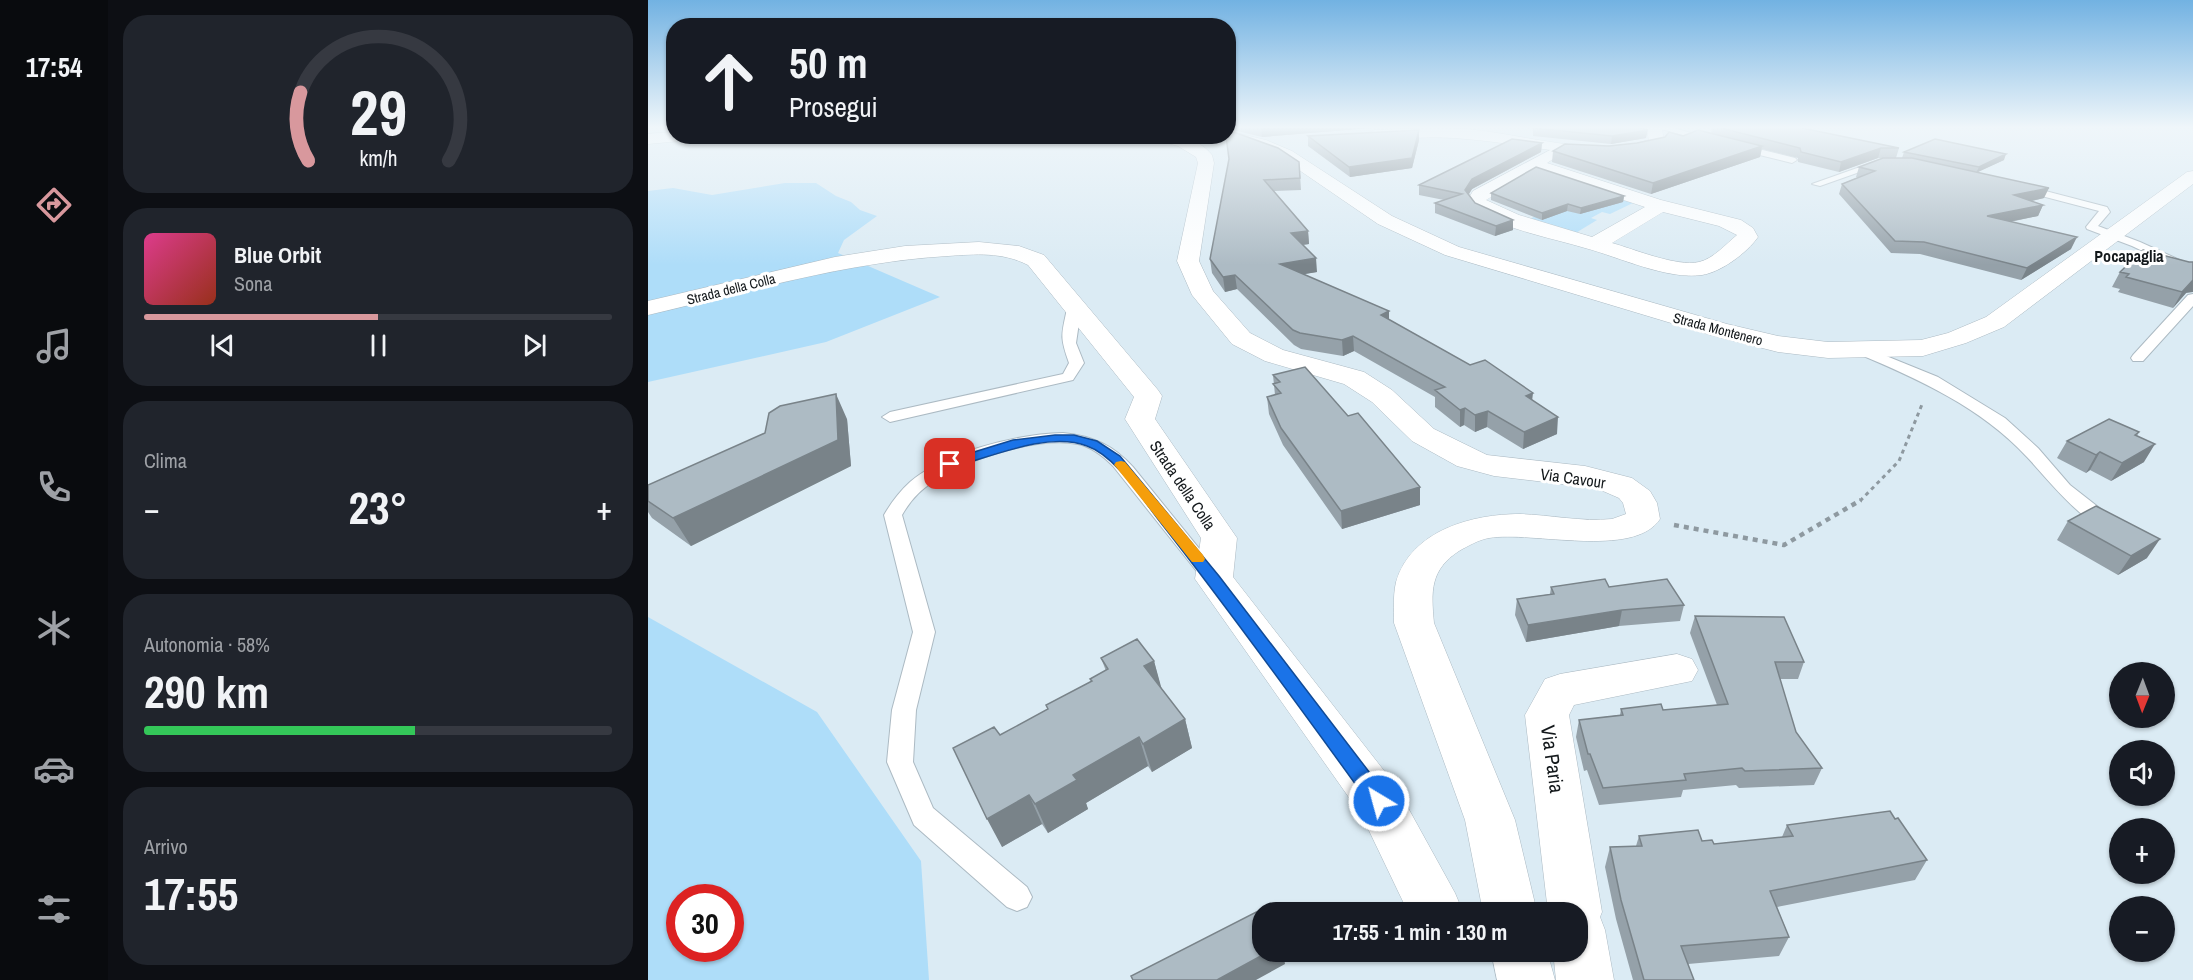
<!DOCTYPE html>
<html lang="it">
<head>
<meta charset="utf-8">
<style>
  body { margin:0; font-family:"Archivo Narrow",sans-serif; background:#20242c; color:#f1f3f6; height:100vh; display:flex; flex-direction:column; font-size:22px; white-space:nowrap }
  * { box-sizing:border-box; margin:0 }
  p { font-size:20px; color:#9ea1a6 }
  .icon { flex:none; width:33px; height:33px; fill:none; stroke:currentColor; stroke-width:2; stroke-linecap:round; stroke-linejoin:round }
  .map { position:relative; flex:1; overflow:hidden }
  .panel { display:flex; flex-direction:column; gap:15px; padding:15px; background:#0d0f14; width:540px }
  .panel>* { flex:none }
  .guide { position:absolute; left:18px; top:18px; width:570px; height:126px; border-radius:24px; box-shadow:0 2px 4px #0004; background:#171b24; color:#f1f3f6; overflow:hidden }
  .needle { width:39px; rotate:181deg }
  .tools { position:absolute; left:1461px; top:662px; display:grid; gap:12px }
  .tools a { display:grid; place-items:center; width:66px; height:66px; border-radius:50%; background:#171b24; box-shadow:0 2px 4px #0004; font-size:30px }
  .speed { position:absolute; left:18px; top:884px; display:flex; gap:12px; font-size:30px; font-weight:700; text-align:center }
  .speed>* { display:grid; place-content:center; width:78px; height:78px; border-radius:50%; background:#171b24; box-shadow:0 2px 4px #0004; line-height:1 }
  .speed .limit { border:9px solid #d22; background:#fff; color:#111 }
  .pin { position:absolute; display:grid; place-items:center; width:51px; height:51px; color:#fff; margin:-26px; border-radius:12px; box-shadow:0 3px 9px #0006 }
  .me { position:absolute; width:66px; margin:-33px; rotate:323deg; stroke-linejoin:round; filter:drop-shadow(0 0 4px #0008) }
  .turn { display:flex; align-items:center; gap:21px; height:126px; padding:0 24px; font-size:27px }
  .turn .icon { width:78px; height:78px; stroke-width:2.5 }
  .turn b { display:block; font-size:42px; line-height:51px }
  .big { font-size:45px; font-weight:700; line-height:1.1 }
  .panel .widget { flex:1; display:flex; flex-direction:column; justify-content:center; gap:9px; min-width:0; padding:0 21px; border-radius:24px; background:#20242c }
  .panel .dial { align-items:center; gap:0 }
  .dial svg { height:156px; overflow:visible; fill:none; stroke:#363941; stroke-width:7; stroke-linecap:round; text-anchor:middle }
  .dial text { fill:#f1f3f6; stroke:none }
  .song { display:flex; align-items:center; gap:18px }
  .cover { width:72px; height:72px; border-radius:9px; background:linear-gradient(135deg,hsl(330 70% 55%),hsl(10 70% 35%)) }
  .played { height:6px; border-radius:3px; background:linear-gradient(90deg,#d8989d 50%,#363941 50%) }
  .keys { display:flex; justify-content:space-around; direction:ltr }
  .heat { display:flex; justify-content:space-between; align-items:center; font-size:33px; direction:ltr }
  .charge { height:9px; border-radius:4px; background:linear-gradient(90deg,#34c759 58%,#363941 0) }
  .trip { position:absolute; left:604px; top:902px; width:336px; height:60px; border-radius:24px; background:#171b24; box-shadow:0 2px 4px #0004; font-weight:700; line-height:60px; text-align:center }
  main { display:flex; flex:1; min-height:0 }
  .menu { display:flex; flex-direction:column; width:108px; justify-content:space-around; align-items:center; background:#090b0e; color:#9ea1a6 }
  .menu .icon { width:42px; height:42px }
  .menu .current { color:#d8989d }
  .menu b { font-size:27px; color:#f1f3f6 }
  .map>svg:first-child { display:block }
  .green { fill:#aeddf9; fill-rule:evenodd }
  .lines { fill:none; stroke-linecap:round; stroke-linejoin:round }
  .lane-casing { stroke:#acbac3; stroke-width:2 }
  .street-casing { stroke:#acbac3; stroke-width:1 }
  .secondary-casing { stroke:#acbac3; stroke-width:1 }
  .path-far1 { stroke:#8e99a0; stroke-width:3; stroke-dasharray:4 4; stroke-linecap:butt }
  .path { stroke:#8e99a0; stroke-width:4.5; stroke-dasharray:5 5; stroke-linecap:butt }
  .lane { fill:#fff; fill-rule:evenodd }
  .street { fill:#fff; fill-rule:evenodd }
  .secondary { fill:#fff; fill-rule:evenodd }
  .wall { fill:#95a1a9 }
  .shaded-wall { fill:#798389 }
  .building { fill:#adbbc4; stroke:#798389; stroke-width:1.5 }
  .route { fill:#1a73e8; stroke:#114b97; stroke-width:1.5 }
  .slow { fill:#f59e0b }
  .labels { text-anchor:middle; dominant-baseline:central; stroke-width:6; stroke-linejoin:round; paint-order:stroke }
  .far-street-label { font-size:14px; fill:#13181b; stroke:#fff }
  .far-quarter-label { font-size:16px; font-weight:bold; fill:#13181b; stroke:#fff }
  .street-label { font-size:16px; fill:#13181b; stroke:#fff }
  .near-street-label { font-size:20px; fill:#13181b; stroke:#fff }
</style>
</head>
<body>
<main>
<nav class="menu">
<b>17:54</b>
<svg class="icon current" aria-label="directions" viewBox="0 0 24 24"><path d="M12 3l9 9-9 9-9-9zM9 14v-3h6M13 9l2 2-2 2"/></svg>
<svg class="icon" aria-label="music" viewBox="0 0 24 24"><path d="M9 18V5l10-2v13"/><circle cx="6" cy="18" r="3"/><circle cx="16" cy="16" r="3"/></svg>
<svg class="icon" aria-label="phone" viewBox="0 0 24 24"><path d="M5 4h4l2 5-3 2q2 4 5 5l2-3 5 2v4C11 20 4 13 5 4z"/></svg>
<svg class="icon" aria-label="climate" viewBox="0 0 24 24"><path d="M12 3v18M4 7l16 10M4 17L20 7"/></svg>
<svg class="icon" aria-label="car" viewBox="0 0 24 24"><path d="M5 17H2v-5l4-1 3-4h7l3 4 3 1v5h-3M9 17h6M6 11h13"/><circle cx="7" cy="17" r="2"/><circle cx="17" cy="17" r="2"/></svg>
<svg class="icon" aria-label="filters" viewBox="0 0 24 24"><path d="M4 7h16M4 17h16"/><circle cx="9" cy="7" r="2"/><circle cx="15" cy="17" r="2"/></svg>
</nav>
<section class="panel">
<div class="widget dial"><svg viewBox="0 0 100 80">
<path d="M14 69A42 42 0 1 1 86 69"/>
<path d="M14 69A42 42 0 0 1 10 34" stroke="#d8989d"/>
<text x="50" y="56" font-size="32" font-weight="700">29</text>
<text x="50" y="72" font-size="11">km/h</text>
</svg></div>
<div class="widget">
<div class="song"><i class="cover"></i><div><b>Blue Orbit</b><p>Sona</p></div></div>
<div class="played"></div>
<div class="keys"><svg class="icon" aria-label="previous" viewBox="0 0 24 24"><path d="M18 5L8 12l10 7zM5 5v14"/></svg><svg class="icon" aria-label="pause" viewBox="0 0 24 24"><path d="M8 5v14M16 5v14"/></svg><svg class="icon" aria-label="next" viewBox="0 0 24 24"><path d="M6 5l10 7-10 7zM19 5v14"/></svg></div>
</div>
<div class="widget"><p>Clima</p>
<div class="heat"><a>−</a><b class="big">23°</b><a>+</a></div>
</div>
<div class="widget"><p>Autonomia · 58%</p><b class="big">290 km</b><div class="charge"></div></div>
<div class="widget"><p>Arrivo</p><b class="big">17:55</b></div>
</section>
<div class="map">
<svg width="1545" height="980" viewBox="0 0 1545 980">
  <rect width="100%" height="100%" fill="#dbebf4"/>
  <!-- green -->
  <path class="green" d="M137,183h31l20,13 15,6 9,8 17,6 -33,24 -6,13 102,44 -114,45 -178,40v-191l25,-3 39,7z
    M935,185l52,17 -25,12 -8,-2 -11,6 6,2 -23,14 -45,-14z
    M0,617l169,95 104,149 8,119h-281zM32,897h50v51h-50z"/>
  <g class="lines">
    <!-- lane casing -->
    <g class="lane-casing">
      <path id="lane" d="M1006,127h16l46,13 -4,3z
        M1090,144l57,14 2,2 -5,3 -57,-14v-4z
        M1229,161l8,2 -65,23 -8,-2z
        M1374,185l85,22 3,5 -12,14 42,16 53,24v9l-61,-29 -45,-17 -1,-2 13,-16 -80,-21v-4z
        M1545,294v12l-50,55h-10l-2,-3 2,-3 55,-60z
        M426,305l7,4 -5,34 8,20 -11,17 -183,42 -8,-5 8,-5 173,-38 6,-11c-9,-26 -8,-27 -2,-54z
        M1216,347l74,30 67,41 33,30 32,37 46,36 2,4 -2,4c-25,7 -73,-56 -90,-73 -46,-49 -106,-76 -167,-102l-2,-3z
        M415,433c30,3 50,12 70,34l90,111 -3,5 -7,2 -7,-2 -93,-117c-10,-10 -21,-19 -35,-22 -40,-8 -111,15 -145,38 -13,8 -23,19 -31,33l33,117 -19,78 -3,52 20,46 94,79 5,10 -5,10 -10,4 -10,-4 -93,-82 -27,-63 5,-52 21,-78 -29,-117c7,-12 15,-23 26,-33 35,-30 107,-48 153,-49z"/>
    </g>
    <!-- street casing -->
    <g class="street-casing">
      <path id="street" d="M906,148l8,5 -15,10 114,37 80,20 12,8 5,9c-11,16 -37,35 -56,38 -35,5 -83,-18 -117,-27 -33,-10 -79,-18 -109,-37 -4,-3 -7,-6 -9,-10l6,-10zM887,171l110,36 -53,30 -73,-22 -33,-15zM1015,212l56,14 18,9c-11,9 -24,24 -38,27 -23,5 -65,-13 -87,-19z
        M331,242l40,4 25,9 114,135 4,6 -7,23 82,119 -4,39 163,209 59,107 8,19h-55l-46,-96 -167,-237 6,-41 -76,-119 9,-22 -106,-132c-25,-13 -53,-11 -80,-9 -102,6 -201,36 -300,59v-14l187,-44 70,-11z
        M1029,654l15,5 6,11 -6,11 -118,24 -5,10 33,197 -2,5 5,13 9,50h-58l-3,-29h25v-39h-30l-23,-197 20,-36 15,-5z"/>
    </g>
    <!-- secondary casing -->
    <g class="secondary-casing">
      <path id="secondary" d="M998,127h15l4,15 -2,3c-66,21 -131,-1 -197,-6 -30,-3 -61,-1 -92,1l-8,-5 8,-5c31,-1 62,-3 92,-1 59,5 125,29 183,11z
        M580,131l38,9 26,11 100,65 67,31 268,77 51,12 50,6 93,-2 27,-7 38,-16 201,-145 6,-1v13l-189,143 -38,16 -43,13 -95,2 -50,-6 -67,-17 -266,-80 -67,-31 -98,-67 -26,-11 -31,-8 -2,-2h7z
        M26,132v4h13l-7,5 -32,3v-10z
        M503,136c22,0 46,0 61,19l2,8 -15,98 14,30 37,42 33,17 81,22 28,18 42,39 53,26 98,11 47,12 18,13 7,12 3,16c-26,40 -128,12 -171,19 -11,2 -21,8 -30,13 -29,19 -28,40 -25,72l81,197 22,92h-54l-18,-92 -71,-197c0,-14 -1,-28 2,-41 15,-52 77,-68 124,-68 31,1 62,8 92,5l14,-5 -3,-11 -4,-5 -23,-10 -102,-12 -37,-10 -45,-25 -40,-39 -28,-18 -79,-23 -33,-17 -40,-49 -15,-34 21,-98 -2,-6 -18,-11 -25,-7z
        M843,951h56l8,29h-58z"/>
    </g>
    <!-- path-far1 -->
    <path class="path-far1" d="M1212,501l39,-40 24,-59"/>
    <!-- path -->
    <path class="path" d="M1026,525l110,20 77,-45"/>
    <!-- lane -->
    <use href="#lane" class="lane"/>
    <!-- street -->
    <use href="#street" class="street"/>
    <!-- secondary -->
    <use href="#secondary" class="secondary"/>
  </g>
  <!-- wall -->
  <path class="wall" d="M580,127h155l-121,10 -33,-8z
    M1064,127h85l102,21 -3,10h-18l-39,14 -41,-10v-4l-36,-9 -2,8 -109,37 -99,-32 1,-11 84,-8 46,-7 28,-3z
    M885,128l113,10 -35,6 -78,-8z
    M660,136l111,4 -7,28 -62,9 -42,-31z
    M894,143l-1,9 -69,37 -3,5 6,9 38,17v10l-18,6 -60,-23v-10l9,-3 -25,-5v-10z
    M1256,152l100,8 -27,12 67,26 -12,3 11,4 -5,11 -28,6 61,27 -50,31 -101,-26 -29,-1 -52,-59 3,-10 16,-7h-2l3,-10 46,-9h-3z
    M581,159l71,15 1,16 -27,1 34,40 1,13 -6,1 14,27 -14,2 86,46 143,80 25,34 -34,15 -36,-22 -12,5 -11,-7 -4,2 -25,-20v-10l-81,-46 -11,5 -42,-7 -7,-4 -57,-56 -12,3 -13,-19 -2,-14z
    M843,193l133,3 -1,6 -43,12 -13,-3 -25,9 -51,-20z
    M1541,262l-3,31 -13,15 -55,-16 2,-3 -8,-2 8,-15z
    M625,375l75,41 72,71v18l-78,24 -59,-84 -14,-31 -2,-17 8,-2z
    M199,419l4,47 -160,80 -39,-28 -4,-6v-27z
    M1491,432l-2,4 7,26 -33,19 -21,-11 -4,3 -29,-15 10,-17z
    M1420,521l79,37 -29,17 -61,-35z
    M903,587h58l75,18 -4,16 -61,5 -93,16 -11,-27 2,-16 33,-5z
    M1047,616l109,46 -6,17h-18l16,53 26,36 -8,17 -75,3 -3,-3 -53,5 -2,7 -82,8 -12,-35 -3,1 -8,-34 3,-17 41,-5 1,-6 42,1 54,-5 -27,-72z
    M453,658l53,3 7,28 24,30 7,29 -40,24 -4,-6 -62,37 2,6 -40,24 -6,-9 -40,23 -2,-112 48,-26 -2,-4 45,-23 -1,-3 16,-8z
    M1139,825l140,35 -12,20 -138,27 12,30 -10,19 -91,8 6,16h-61l-17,-61 -11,-52 5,-20 26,-1 3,-10 63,5 12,3 68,-7z"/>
  <!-- shaded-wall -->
  <path class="shaded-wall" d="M613,127h122l-121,10z
    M771,130v10l-7,28 -62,9 -1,-10z
    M1000,130l-2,8 -35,6 1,-8z
    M894,143l-1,9 -69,37 -7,11v-10l7,-11z
    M1114,146l-2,11 -109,37 2,-11z
    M1233,148l-3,10 -39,14 2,-10z
    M1358,154l-2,6 -28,13 3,-6z
    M1401,188l-5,10 -34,8 4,-11z
    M976,196l-1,6 -43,12 1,-6z
    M920,204l-1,7 -25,9v-7z
    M1395,205l-5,11 -55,11 4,-11z
    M865,220v10l-18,6 1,-10z
    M660,231l1,13 -17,2 -1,-13z
    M1429,237l-6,12 -50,31 6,-12z
    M668,258l1,14 -35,6 -2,-14z
    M587,275l2,14 -12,3 -2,-15z
    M1545,280v12l-7,1 -13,15 9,-16z
    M741,311v15l-8,-11z
    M705,336l1,15 -11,5 -1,-16z
    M885,393l-2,17 -5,-14z
    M188,394l11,25 4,47 -160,80 -18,-28z
    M817,408l-1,17 -4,2v-17z
    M840,411l-1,16 -12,5v-17z
    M910,417l-1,17 -34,15 1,-17z
    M1507,444l-11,18 -33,19 11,-18z
    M1452,452l-10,18 -4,3 10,-18z
    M772,487v18l-78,24 -1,-18z
    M1512,539l-13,19 -29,17 13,-19z
    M974,610l-3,16 -93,16 2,-17z
    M506,661l8,29 -18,-24z
    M537,719l7,29 -40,24 -9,-28z
    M491,737l9,29 -62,37 2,6 -40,24 -13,-29 38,-29z
    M381,795l13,29 -40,23 -15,-28z
    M622,951h13l2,13 -29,16h-39z"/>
  <!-- building -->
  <path class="building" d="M888,127h100l12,3 -36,6 -79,-8z
    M1069,127h80l102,21h-18l-40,14 -40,-10 -1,-4z
    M580,130l50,18 21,14 1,16 -36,2 44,51 -17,2 25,25 -36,6 109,47 -8,4 89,50 15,-5 48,33 -7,3 32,21 -34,15 -36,-21 -13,4 -10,-7 -5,2 -25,-20 10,-3 -92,-51 -11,4 -42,-7 -7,-3 -58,-55 -12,2 -13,-18 19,-100 -3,-23h2z
    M771,130l-7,28 -63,9 -41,-31z
    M1050,130l64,16 -109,37 -100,-32 12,-7 44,2 28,-3 28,-6 4,-5 14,4z
    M864,139l30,4 -70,36 -7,11 10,13 38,17 -17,6 -61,-23 27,-9 -43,-9z
    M1287,139l71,15 -27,13 -75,-15z
    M1235,158h29l137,30 -35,7 29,10 -56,11 90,21 -50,31 -103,-26 -29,-1 -53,-57 33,-13 -16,-4z
    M888,167l88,29 -43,12 -13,-4 -26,9 -51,-20z
    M1495,250l46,12h4v18l-11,12 -56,-15 3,-3 -9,-2z
    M657,367l43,49 10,-3 62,74 -79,24 -60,-83 -14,-31 14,-4 -8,-9 7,-2 -7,-7z
    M188,394l2,46 -165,78 -25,-17v-16l117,-52 4,-20 11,-7z
    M1461,419l30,13 -4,3 20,9 -33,19 -22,-11 -4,3 -29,-14z
    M1448,506l64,33 -29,17 -63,-35z
    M957,579l4,8 58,-8 17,26 -62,5 -94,15 -11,-26 37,-5 -3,-7z
    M1047,616l89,1 20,45h-29l21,70 26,36 -77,3 -3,-3 -58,6 2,6 -83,8 -13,-34h-2l-9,-34 44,-5 -2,-6 40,-5 2,6 65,-6z
    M489,639l17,22 -10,5 41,53 -42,25 -4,-7 -66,38 4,5 -42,24 -6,-9 -42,24 -34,-71 41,-21 6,8 48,-26 -2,-4 46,-24 -2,-2 18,-10 -7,-11z
    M1242,811l5,8 3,-1 29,42 -157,31 19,46 -108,9 13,34h-50l-23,-80 -11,-53 32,-1 -3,-10 59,-6 4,11 10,-1 2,4 79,-8 -6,-11z
    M618,907l2,5h-5v39h7l-53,29h-84l-2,-4z"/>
  <!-- sky -->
  <linearGradient id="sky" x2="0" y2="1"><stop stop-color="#72b2e2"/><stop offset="0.48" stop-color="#eff6fa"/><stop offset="1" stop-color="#eff6fa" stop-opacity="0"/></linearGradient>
  <rect width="1545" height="265" fill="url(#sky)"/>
  <!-- route -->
  <path class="route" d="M407,435h19l23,6 23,15 99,120 167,218 3,7 -3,6 -7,3 -7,-3c-69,-95 -138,-191 -211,-284 -19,-24 -45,-67 -74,-77 -40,-15 -99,12 -137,22l-7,-4 2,-3 68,-21z"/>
  <!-- slow -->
  <path class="slow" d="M473,461l4,1 78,93 2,4 -2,3h-11l-76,-95 -2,-2 2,-3z"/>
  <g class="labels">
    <!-- far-street labels -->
    <g class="far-street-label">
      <text transform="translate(83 289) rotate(-14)">Strada della Colla</text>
      <text transform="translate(1070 329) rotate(15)">Strada Montenero</text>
    </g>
    <!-- far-quarter labels -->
    <g class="far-quarter-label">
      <text x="1481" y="256">Pocapaglia</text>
    </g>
    <!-- street labels -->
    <g class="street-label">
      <text transform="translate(925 478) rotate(8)">Via Cavour</text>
      <text transform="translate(535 485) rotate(56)">Strada della Colla</text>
    </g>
    <!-- near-street labels -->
    <g class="near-street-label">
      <text transform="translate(905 759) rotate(82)">Via Paria</text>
    </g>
  </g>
</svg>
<div class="tools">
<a><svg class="needle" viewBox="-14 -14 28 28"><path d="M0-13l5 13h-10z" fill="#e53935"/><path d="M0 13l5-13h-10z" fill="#9ea1a6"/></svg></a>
<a><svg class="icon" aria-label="sound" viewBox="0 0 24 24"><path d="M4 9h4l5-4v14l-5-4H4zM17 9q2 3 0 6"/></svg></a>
<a>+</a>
<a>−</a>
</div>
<div class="speed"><div class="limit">30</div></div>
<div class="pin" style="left:302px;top:464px;background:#d93025"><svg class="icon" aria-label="arrive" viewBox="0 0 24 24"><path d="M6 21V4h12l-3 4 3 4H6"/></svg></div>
<svg class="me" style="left:731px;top:801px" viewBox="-20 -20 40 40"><circle r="17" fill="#1a73e8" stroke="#fff" stroke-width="3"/><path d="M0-11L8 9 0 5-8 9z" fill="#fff"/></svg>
<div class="trip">17:55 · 1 min · 130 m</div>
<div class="guide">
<div class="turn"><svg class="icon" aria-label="ahead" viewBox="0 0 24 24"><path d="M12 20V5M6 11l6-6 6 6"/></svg><div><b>50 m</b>Prosegui</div></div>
</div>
</div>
</main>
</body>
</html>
